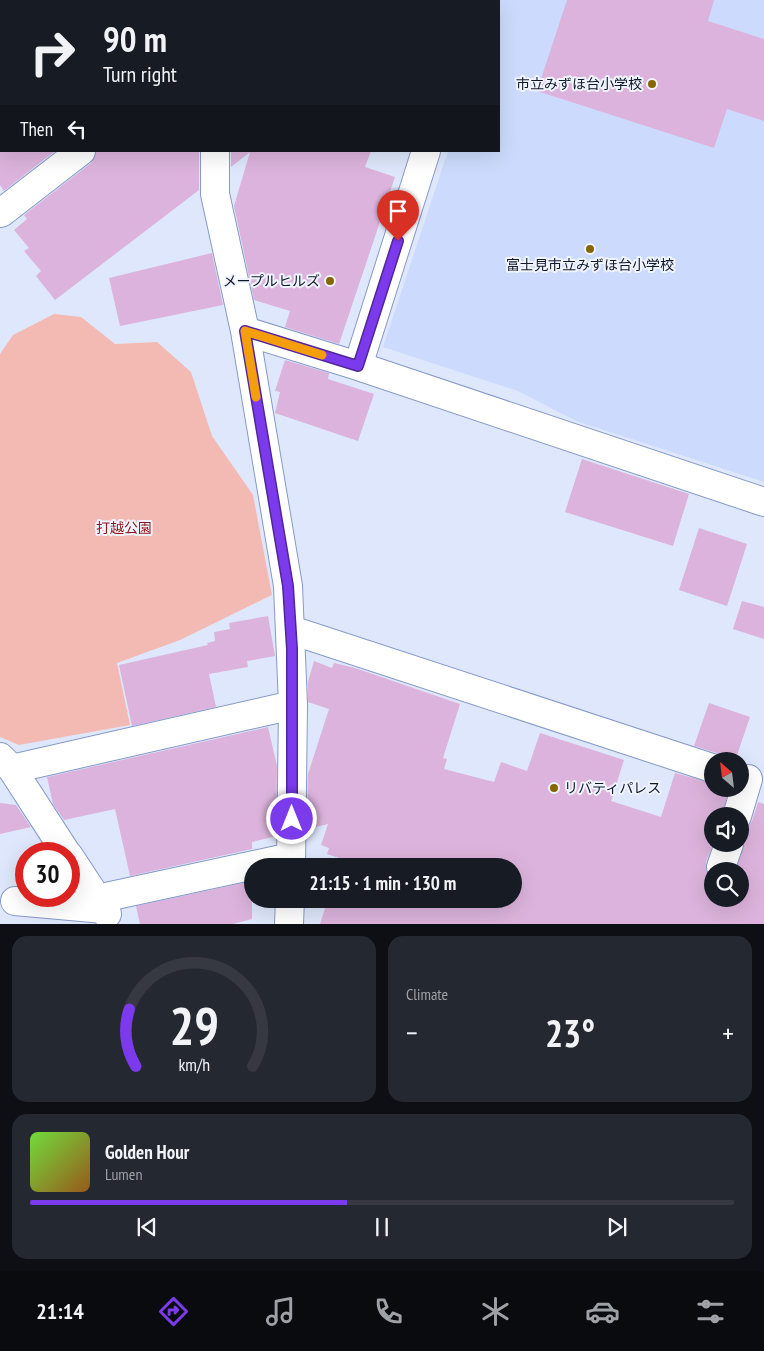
<!DOCTYPE html>
<html lang="en">
<head>
<meta charset="utf-8">
<style>
  body { margin:0; font-family:"PT Sans Narrow","Noto Sans JP",sans-serif; background:#242831; color:#f1f3f6; height:100vh; display:flex; flex-direction:column; font-size:19px; white-space:nowrap }
  * { box-sizing:border-box; margin:0 }
  p { font-size:16px; color:#9ea1a6 }
  .icon { flex:none; width:28px; height:28px; fill:none; stroke:currentColor; stroke-width:2; stroke-linecap:round; stroke-linejoin:round }
  .map { position:relative; height:924px; overflow:hidden }
  .details { display:flex; flex-direction:column; gap:12px; padding:12px; background:#0d0f14; flex:1 }
  .details>* { flex:none }
  .banner { position:absolute; left:0px; top:0px; width:500px; height:152px; box-shadow:0 5px 20px #0002; background:#171b24; color:#f1f3f6; overflow:hidden }
  .needle { width:32px; rotate:332deg }
  .controls { position:absolute; left:704px; top:752px; display:grid; gap:10px }
  .controls a { display:grid; place-items:center; width:45px; height:45px; border-radius:50%; background:#171b24; box-shadow:0 5px 20px #0002; font-size:25px }
  .speed { position:absolute; left:15px; top:842px; display:flex; gap:10px; font-size:25px; font-weight:700; text-align:center }
  .speed>* { display:grid; place-content:center; width:65px; height:65px; border-radius:50%; background:#171b24; box-shadow:0 5px 20px #0002; line-height:1 }
  .speed .limit { border:8px solid #d22; background:#fff; color:#111 }
  .pin { position:absolute; display:grid; place-items:center; width:42px; height:42px; color:#fff; margin:-51px -21px; border-radius:50% 50% 50% 0; rotate:-45deg; box-shadow:0 0 5px #0007 }
  .pin .icon { rotate:45deg }
  .me { position:absolute; width:55px; margin:-28px; rotate:0deg; stroke-linejoin:round; filter:drop-shadow(0 0 4px #0008) }
  .turn { display:flex; align-items:center; gap:18px; height:105px; padding:0 20px; font-size:22px }
  .turn .icon { width:65px; height:65px; stroke-width:2.5 }
  .turn b { display:block; font-size:35px; line-height:42px }
  .then { display:flex; align-items:center; height:48px; padding:0 20px; background:#0003; gap:10px; font-size:19px }
  .big { font-size:38px; font-weight:700; line-height:1.1 }
  .details .card { flex:1; display:flex; flex-direction:column; justify-content:center; gap:8px; min-width:0; padding:0 18px; border-radius:15px; background:#242831 }
  .details .dial { align-items:center; gap:0 }
  .dial svg { height:130px; overflow:visible; fill:none; stroke:#363941; stroke-width:7; stroke-linecap:round; text-anchor:middle }
  .dial text { fill:#f1f3f6; stroke:none }
  .song { display:flex; align-items:center; gap:15px }
  .cover { width:60px; height:60px; border-radius:8px; background:linear-gradient(135deg,hsl(100 70% 55%),hsl(30 70% 35%)) }
  .played { height:5px; border-radius:2px; background:linear-gradient(90deg,#7c3aed 45%,#363941 45%) }
  .keys { display:flex; justify-content:space-around; direction:ltr }
  .heat { display:flex; justify-content:space-between; align-items:center; font-size:28px; direction:ltr }
  .details .tiles { flex:1; display:grid; gap:12px; grid-template-columns:1fr 1fr }
  .card:last-child { grid-column:span 2 }
  .trip { position:absolute; left:244px; top:858px; width:278px; height:50px; border-radius:25px; background:#171b24; box-shadow:0 5px 20px #0002; font-weight:700; line-height:50px; text-align:center }
  .menu { display:flex; height:80px; justify-content:space-around; align-items:center; background:#090b0e; color:#9ea1a6 }
  .menu .icon { width:35px; height:35px }
  .menu .active { color:#7c3aed }
  .menu b { font-size:22px; color:#f1f3f6 }
  .map>svg:first-child { display:block }
  .built { fill:#ccdbfd }
  .green { fill:#f3bab3 }
  .building { fill:#dcb3dc }
  .lines { fill:none; stroke-linecap:round; stroke-linejoin:round }
  .minor-casing { stroke:#869ac9; stroke-width:30 }
  .minor { stroke:#fff; stroke-width:28 }
  .route-casing { stroke:#51269a; stroke-width:12 }
  .route { stroke:#7c3aed; stroke-width:9 }
  .slow { stroke:#f59e0b; stroke-width:9 }
  .poi-dot { fill:#876601; stroke:#eff4fe; stroke-width:2 }
  .labels { text-anchor:middle; dominant-baseline:central; stroke-width:4; stroke-linejoin:round; paint-order:stroke }
  .poi-label { font-size:14px; fill:#11182a; stroke:#eff4fe; text-anchor:end }
  .park-label { font-size:14px; fill:#8e1418; stroke:#eff4fe }
</style>
</head>
<body>
<div class="map">
<svg width="764" height="924" viewBox="0 0 764 924">
  <rect width="100%" height="100%" fill="#dee7fb"/>
  <!-- built -->
  <path class="built" d="M499,0h265v482l-188,-61 -58,-30 -135,-44 65,-196h51z"/>
  <!-- green -->
  <path class="green" d="M54,314l27,3 34,27 42,-2 34,30 21,64 41,59 19,100 -92,45 -63,23 13,62 -111,20 -19,-8v-383l13,-19z"/>
  <!-- building -->
  <path class="building" d="M567,0h147l-6,21 56,18v82l-37,-12 -13,39 -177,-57z
    M0,151h55l-51,40 -4,-6z
    M96,151h103v39l-144,110 -19,-24 5,-5 -17,-20 5,-3 -15,-18 13,-11 -3,-4 67,-52z
    M231,151h140l-6,16 30,10 -56,167 -54,-17 5,-16 -36,-11 -20,-94 16,-54 -19,15z
    M212,253l11,52 -103,21 -11,-48z
    M285,360l44,13 -1,6 46,15 -16,47 -83,-28 5,-21 -5,-1z
    M582,459l107,35 -16,52 -108,-34z
    M699,528l48,16 -20,62 -48,-16z
    M742,601l22,6v32l-31,-10z
    M268,616l7,40 -28,5 1,6 -39,7 7,33 -84,19 -13,-61 89,-20 -1,-2 8,-2 -1,-9 16,-3 -1,-6z
    M314,661l18,7 2,-5 21,5 105,36 -17,54 4,1 -3,10 50,13 7,-20 26,9 13,-38 84,27 -13,41 50,16 14,-44 37,10v6h13l-1,2 4,1 -6,24h-10l1,28 -7,18v8l6,10v19h28v-28h-4l8,-29 -4,-11 7,-3 5,-7 6,-19 6,2v120h-444l8,-25h184v-33h-173l3,-7 -15,-5 2,-6 -8,-3 7,-21 -21,5 1,-55 21,-65 -21,-7v-20z
    M709,703l41,14 -15,44h-9l-9,-8 -23,-7z
    M268,727l9,39 -1,70 -24,6v7l-122,27 -15,-67 -51,11 -11,-16 -6,-27z
    M0,803l16,2 15,22 -31,7z
    M252,881v38l-19,5h-93l-4,-18z"/>
  <g class="lines">
    <!-- minor casing -->
    <g class="minor-casing">
      <path id="minor" d="M44,1l2,-1
        M259,1v-1
        M473,1l1,-1
        M0,22h1
        M215,151v43l30,137 43,255 5,119 -2,161
        M1,213l80,-62
        M245,331l113,35 406,136
        M358,366l68,-215
        M291,630l421,138
        M0,757l12,12 55,85
        M12,769l281,-64
        M737,816l11,-37
        M69,856l38,58
        M721,867l8,-23
        M97,899l194,-42
        M15,901l89,8
        M289,924l1,-25"/>
    </g>
    <!-- minor -->
    <use href="#minor" class="minor"/>
  </g>
  <g class="lines">
    <!-- route casing -->
    <g class="route-casing">
      <path id="route" d="M292,819v-170l-4,-63 -43,-255 113,35 40,-125"/>
    </g>
    <!-- route -->
    <use href="#route" class="route"/>
    <!-- slow -->
    <path class="slow" d="M256,397l-11,-66 77,24"/>
  </g>
  <!-- markers -->
  <g class="poi-dot">
    <circle cx="652" cy="84" r="5"/>
    <circle cx="590" cy="249" r="5"/>
    <circle cx="330" cy="281" r="5"/>
    <circle cx="554" cy="788" r="5"/>
  </g>
  <g class="labels">
    <!-- poi labels -->
    <g class="poi-label">
      <text x="642" y="84">市立みずほ台小学校</text>
      <text x="590" y="265" text-anchor="middle">富士見市立みずほ台小学校</text>
      <text x="320" y="281">メープルヒルズ</text>
      <text x="564" y="788" text-anchor="start">リバティパレス</text>
    </g>
    <!-- park labels -->
    <g class="park-label">
      <text x="124" y="528">打越公園</text>
    </g>
  </g>
</svg>
<div class="controls">
<a><svg class="needle" viewBox="-14 -14 28 28"><path d="M0-13l5 13h-10z" fill="#e53935"/><path d="M0 13l5-13h-10z" fill="#9ea1a6"/></svg></a>
<a><svg class="icon" aria-label="sound" viewBox="0 0 24 24"><path d="M4 9h4l5-4v14l-5-4H4zM17 9q2 3 0 6"/></svg></a>
<a><svg class="icon" aria-label="search" viewBox="0 0 24 24"><circle cx="10" cy="10" r="6"/><path d="M15 15l6 6"/></svg></a>
</div>
<div class="speed"><div class="limit">30</div></div>
<div class="pin" style="left:398px;top:241px;background:#d93025"><svg class="icon" aria-label="arrive" viewBox="0 0 24 24"><path d="M6 21V4h12l-3 4 3 4H6"/></svg></div>
<svg class="me" style="left:292px;top:819px" viewBox="-20 -20 40 40"><circle r="17" fill="#7c3aed" stroke="#fff" stroke-width="3"/><path d="M0-11L8 9 0 5-8 9z" fill="#fff"/></svg>
<div class="trip">21:15 · 1 min · 130 m</div>
<div class="banner">
<div class="turn"><svg class="icon" aria-label="right" viewBox="0 0 24 24"><path d="M7 20v-9h11M14 6l5 5-5 5"/></svg><div><b>90 m</b>Turn right</div></div>
<div class="then">Then<svg class="icon" aria-label="left" viewBox="0 0 24 24"><path d="M17 20v-9H6M10 6l-5 5 5 5"/></svg></div>
</div>
</div>
<section class="details">
<div class="tiles">
<div class="card dial"><svg viewBox="0 0 100 80">
<path d="M14 69A42 42 0 1 1 86 69"/>
<path d="M14 69A42 42 0 0 1 10 34" stroke="#7c3aed"/>
<text x="50" y="56" font-size="32" font-weight="700">29</text>
<text x="50" y="72" font-size="11">km/h</text>
</svg></div>
<div class="card"><p>Climate</p>
<div class="heat"><a>−</a><b class="big">23°</b><a>+</a></div>
</div>
<div class="card">
<div class="song"><i class="cover"></i><div><b>Golden Hour</b><p>Lumen</p></div></div>
<div class="played"></div>
<div class="keys"><svg class="icon" aria-label="previous" viewBox="0 0 24 24"><path d="M18 5L8 12l10 7zM5 5v14"/></svg><svg class="icon" aria-label="pause" viewBox="0 0 24 24"><path d="M8 5v14M16 5v14"/></svg><svg class="icon" aria-label="next" viewBox="0 0 24 24"><path d="M6 5l10 7-10 7zM19 5v14"/></svg></div>
</div>
</div>
</section>
<nav class="menu">
<b>21:14</b>
<svg class="icon active" aria-label="directions" viewBox="0 0 24 24"><path d="M12 3l9 9-9 9-9-9zM9 14v-3h6M13 9l2 2-2 2"/></svg>
<svg class="icon" aria-label="music" viewBox="0 0 24 24"><path d="M9 18V5l10-2v13"/><circle cx="6" cy="18" r="3"/><circle cx="16" cy="16" r="3"/></svg>
<svg class="icon" aria-label="phone" viewBox="0 0 24 24"><path d="M5 4h4l2 5-3 2q2 4 5 5l2-3 5 2v4C11 20 4 13 5 4z"/></svg>
<svg class="icon" aria-label="climate" viewBox="0 0 24 24"><path d="M12 3v18M4 7l16 10M4 17L20 7"/></svg>
<svg class="icon" aria-label="car" viewBox="0 0 24 24"><path d="M5 17H2v-5l4-1 3-4h7l3 4 3 1v5h-3M9 17h6M6 11h13"/><circle cx="7" cy="17" r="2"/><circle cx="17" cy="17" r="2"/></svg>
<svg class="icon" aria-label="filters" viewBox="0 0 24 24"><path d="M4 7h16M4 17h16"/><circle cx="9" cy="7" r="2"/><circle cx="15" cy="17" r="2"/></svg>
</nav>
</body>
</html>
